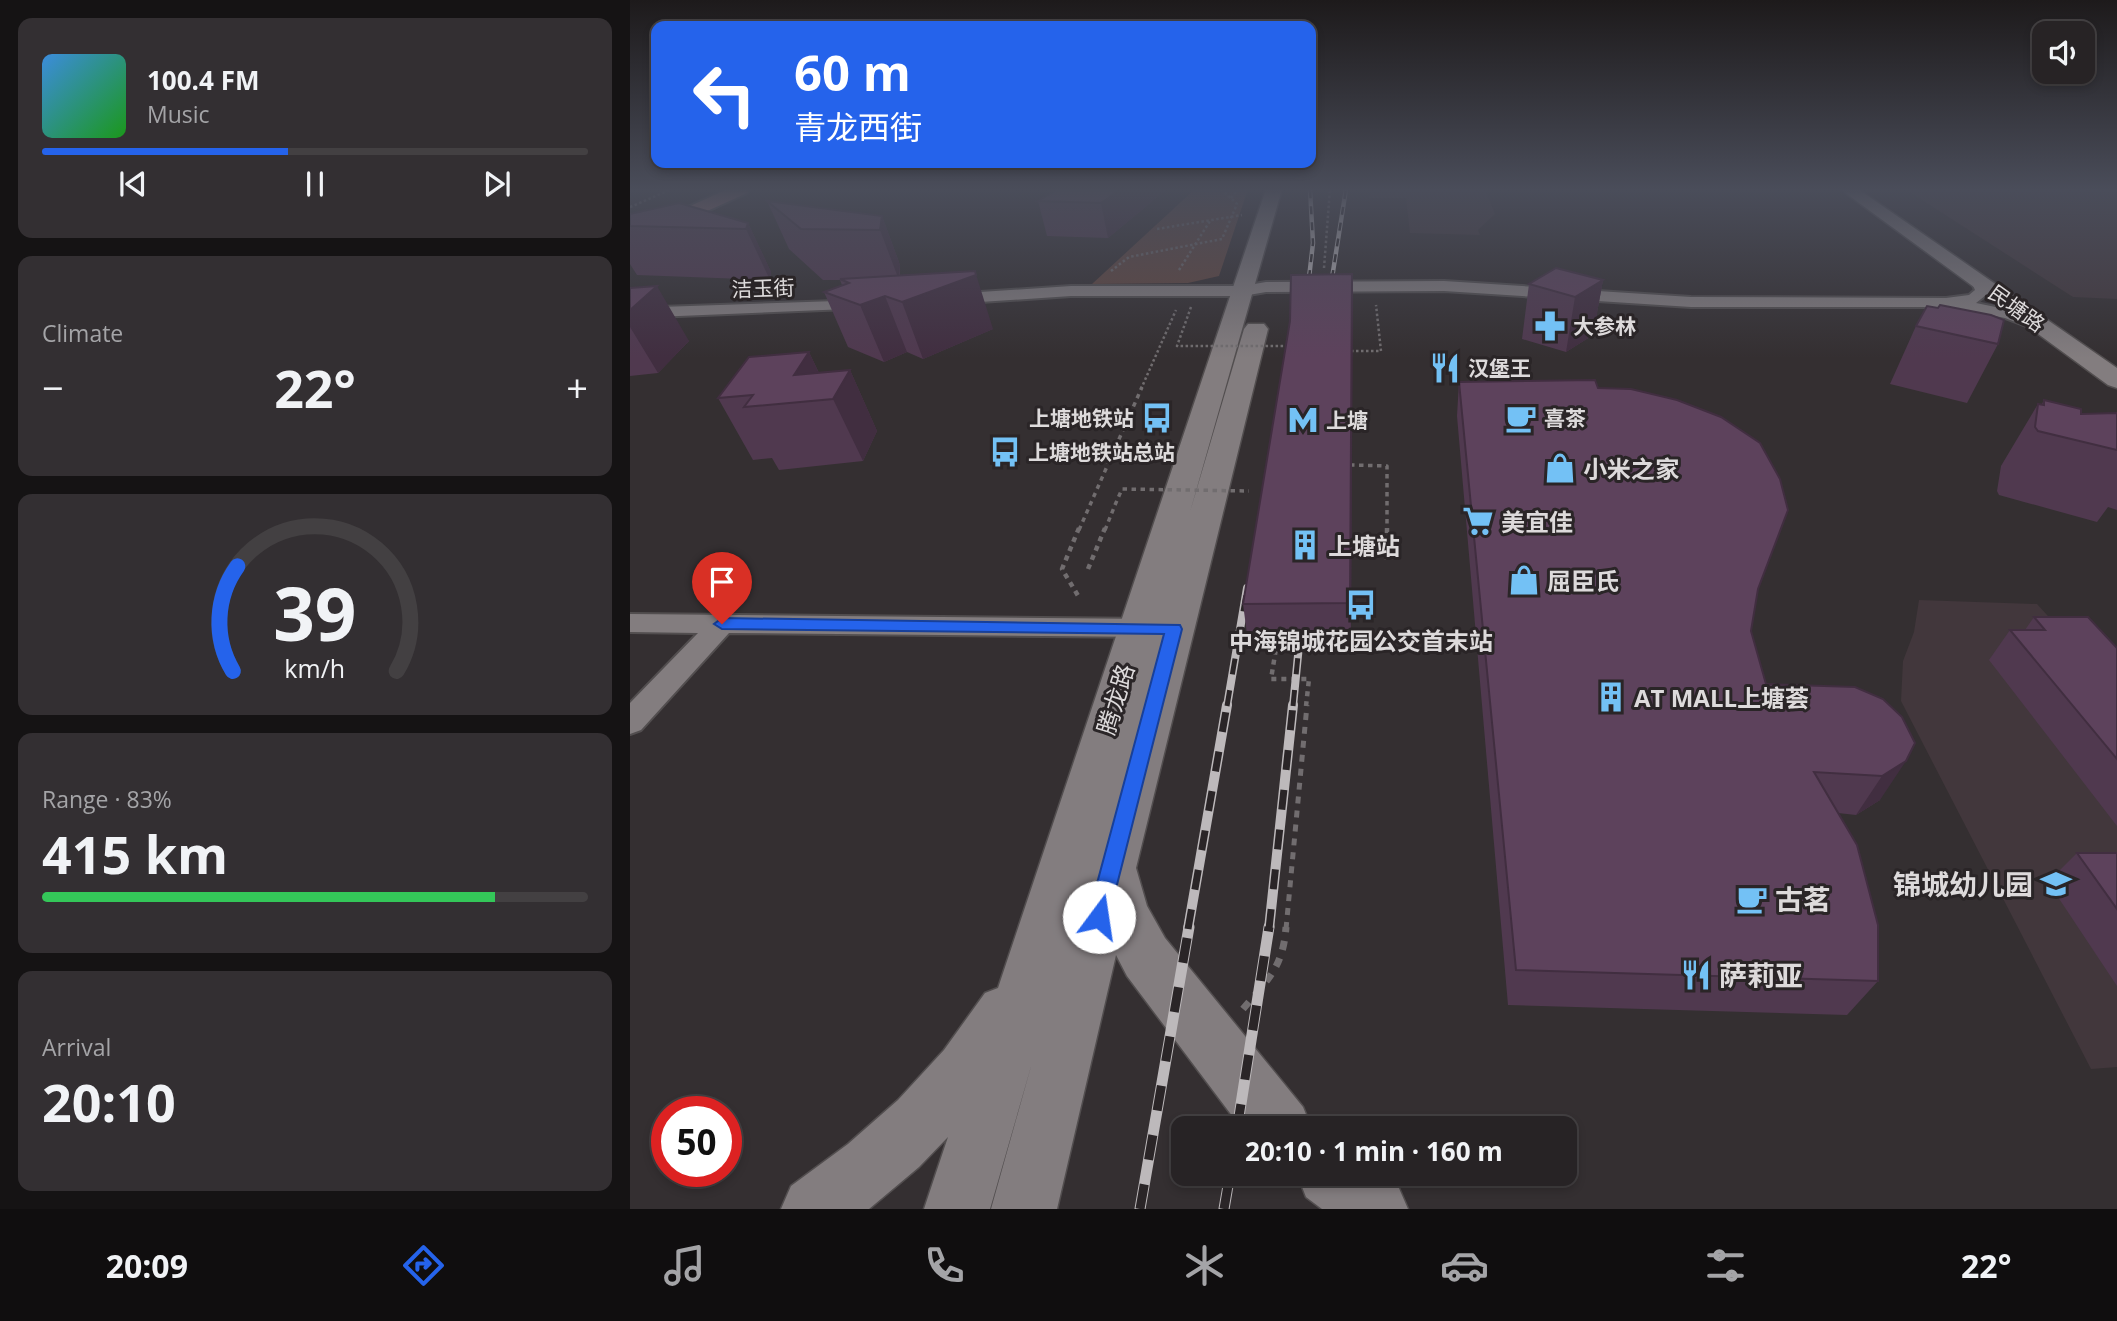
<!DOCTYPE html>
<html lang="en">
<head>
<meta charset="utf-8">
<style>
  body { margin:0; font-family:"Open Sans","Noto Sans SC",sans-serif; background:#332f32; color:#f1f3f6; height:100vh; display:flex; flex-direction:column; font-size:26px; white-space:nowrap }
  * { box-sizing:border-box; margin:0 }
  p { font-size:23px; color:#a4a4a7 }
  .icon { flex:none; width:38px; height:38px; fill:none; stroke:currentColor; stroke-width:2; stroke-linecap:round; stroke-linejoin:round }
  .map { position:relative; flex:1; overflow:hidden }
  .details { display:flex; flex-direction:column; gap:18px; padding:18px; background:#151314; width:630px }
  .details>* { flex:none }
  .hud { position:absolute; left:21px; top:21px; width:665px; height:147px; border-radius:14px; box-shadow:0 4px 10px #0003,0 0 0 2px #434042; background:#2563eb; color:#fff; overflow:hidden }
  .tools { position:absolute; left:1402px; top:21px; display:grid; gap:14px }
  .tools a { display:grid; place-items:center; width:63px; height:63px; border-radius:14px; background:#272325; box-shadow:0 4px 10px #0003,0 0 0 2px #434042; font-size:35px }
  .speed { position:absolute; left:21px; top:1096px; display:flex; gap:14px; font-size:35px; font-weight:700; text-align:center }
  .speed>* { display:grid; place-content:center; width:91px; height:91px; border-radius:50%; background:#272325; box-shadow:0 4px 10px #0003,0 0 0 2px #434042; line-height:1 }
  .speed .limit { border:10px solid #d22; background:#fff; color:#111 }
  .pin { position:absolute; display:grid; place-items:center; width:60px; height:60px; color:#fff; margin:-72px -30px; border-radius:50% 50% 50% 0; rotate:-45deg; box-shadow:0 0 7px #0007 }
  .pin .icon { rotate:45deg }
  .me { position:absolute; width:77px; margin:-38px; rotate:14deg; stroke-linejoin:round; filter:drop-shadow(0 0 5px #0008) }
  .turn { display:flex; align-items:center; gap:24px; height:147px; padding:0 28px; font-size:32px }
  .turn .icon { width:91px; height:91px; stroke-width:2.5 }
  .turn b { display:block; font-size:49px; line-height:60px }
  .big { font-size:52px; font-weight:700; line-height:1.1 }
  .details .widget { flex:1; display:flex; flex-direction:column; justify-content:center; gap:10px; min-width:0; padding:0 24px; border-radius:14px; background:#332f32 }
  .details .dial { align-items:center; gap:0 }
  .dial svg { height:182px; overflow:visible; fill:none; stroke:#434042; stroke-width:7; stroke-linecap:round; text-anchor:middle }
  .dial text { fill:#f1f3f6; stroke:none }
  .song { display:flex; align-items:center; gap:21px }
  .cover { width:84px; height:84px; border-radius:10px; background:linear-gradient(135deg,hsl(210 70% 55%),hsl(120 70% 35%)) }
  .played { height:7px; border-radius:4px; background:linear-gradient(90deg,#2563eb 45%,#434042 45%) }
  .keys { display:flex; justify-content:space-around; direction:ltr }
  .heat { display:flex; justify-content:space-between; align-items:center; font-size:38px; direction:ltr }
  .charge { height:10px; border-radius:5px; background:linear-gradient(90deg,#34c759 83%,#434042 0) }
  .trip { position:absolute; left:541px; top:1116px; width:406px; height:70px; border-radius:14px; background:#272325; box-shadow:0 4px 10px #0003,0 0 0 2px #434042; font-weight:700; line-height:70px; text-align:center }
  .tabs { display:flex; height:112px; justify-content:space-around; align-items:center; background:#100e0f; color:#a4a4a7 }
  .tabs .icon { width:49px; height:49px }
  .tabs .selected { color:#2563eb }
  .tabs b { font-size:32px; color:#f1f3f6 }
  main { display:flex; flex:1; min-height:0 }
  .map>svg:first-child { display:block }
  .built { fill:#42373c }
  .green { fill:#61463f }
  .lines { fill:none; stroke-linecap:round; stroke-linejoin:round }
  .minor-casing { stroke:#524e4f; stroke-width:4 }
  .secondary-casing { stroke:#524e4f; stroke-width:3 }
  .primary-casing { stroke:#524e4f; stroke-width:4 }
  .path-far4 { stroke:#716d6f; stroke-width:2.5; stroke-dasharray:2.5 2.5; stroke-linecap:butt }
  .path-far3 { stroke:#716d6f; stroke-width:3.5; stroke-dasharray:4.5 4.5; stroke-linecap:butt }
  .path-far2 { stroke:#716d6f; stroke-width:4.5; stroke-dasharray:5 5; stroke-linecap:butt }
  .path-far1 { stroke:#716d6f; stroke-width:5; stroke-dasharray:7 7; stroke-linecap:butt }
  .path { stroke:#716d6f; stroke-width:7; stroke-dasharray:9 9; stroke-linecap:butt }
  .minor { fill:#837d7f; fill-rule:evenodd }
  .secondary { fill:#837d7f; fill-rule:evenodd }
  .primary { fill:#a17076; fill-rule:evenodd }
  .rail-far4-casing { stroke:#bdb9bb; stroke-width:4.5 }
  .rail-far3-casing { stroke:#bdb9bb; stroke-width:5 }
  .rail-far2-casing { stroke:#bdb9bb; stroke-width:8 }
  .rail-far1-casing { stroke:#bdb9bb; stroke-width:10 }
  .rail-casing { stroke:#bdb9bb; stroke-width:11 }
  .rail-far4 { stroke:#2a2527; stroke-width:2.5; stroke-dasharray:8; stroke-linecap:butt }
  .rail-far3 { stroke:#2a2527; stroke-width:3.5; stroke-dasharray:10; stroke-linecap:butt }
  .rail-far2 { stroke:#2a2527; stroke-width:5; stroke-dasharray:16; stroke-linecap:butt }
  .rail-far1 { stroke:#2a2527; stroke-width:7; stroke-dasharray:20; stroke-linecap:butt }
  .rail { stroke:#2a2527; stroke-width:9; stroke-dasharray:25; stroke-linecap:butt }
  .path-bridge-far1 { stroke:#716d6f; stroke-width:2.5; stroke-dasharray:2.5 2.5; stroke-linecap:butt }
  .path-bridge { stroke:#716d6f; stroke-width:3.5; stroke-dasharray:4.5 4.5; stroke-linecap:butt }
  .wall { fill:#50394f }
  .shaded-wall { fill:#412e40 }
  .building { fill:#5d425c; stroke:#412e40; stroke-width:2 }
  .route { fill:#2563eb; stroke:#184099; stroke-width:2 }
  .labels { text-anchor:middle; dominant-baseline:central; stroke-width:6; stroke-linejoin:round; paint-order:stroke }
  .far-street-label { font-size:21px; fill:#dddadb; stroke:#2a2527 }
  .far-poi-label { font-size:21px; font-weight:bold; fill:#dddadb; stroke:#2a2527; text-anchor:start }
  .poi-label { font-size:24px; font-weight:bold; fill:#dddadb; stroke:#2a2527; text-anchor:start }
  .street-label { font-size:24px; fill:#dddadb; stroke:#2a2527 }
  .near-poi-label { font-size:28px; font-weight:bold; fill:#dddadb; stroke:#2a2527; text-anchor:start }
</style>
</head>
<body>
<main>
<section class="details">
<div class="widget">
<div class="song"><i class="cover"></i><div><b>100.4 FM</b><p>Music</p></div></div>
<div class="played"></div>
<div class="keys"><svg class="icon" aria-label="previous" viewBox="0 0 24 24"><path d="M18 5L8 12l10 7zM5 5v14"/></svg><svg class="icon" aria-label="pause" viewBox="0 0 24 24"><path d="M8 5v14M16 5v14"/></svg><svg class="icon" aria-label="next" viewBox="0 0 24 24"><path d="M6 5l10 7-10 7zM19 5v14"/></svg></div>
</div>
<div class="widget"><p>Climate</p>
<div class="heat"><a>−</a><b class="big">22°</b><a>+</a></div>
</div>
<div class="widget dial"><svg viewBox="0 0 100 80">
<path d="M14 69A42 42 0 1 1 86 69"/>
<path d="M14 69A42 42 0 0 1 16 23" stroke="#2563eb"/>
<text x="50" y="56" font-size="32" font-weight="700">39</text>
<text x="50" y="72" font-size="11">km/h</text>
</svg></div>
<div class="widget"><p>Range · 83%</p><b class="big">415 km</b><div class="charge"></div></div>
<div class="widget"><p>Arrival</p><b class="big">20:10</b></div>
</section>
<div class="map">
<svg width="1487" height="1209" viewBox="0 0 1487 1209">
  <rect width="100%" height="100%" fill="#342f31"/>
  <!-- built -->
  <path class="built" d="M741,189h114l10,25 -17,16 2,5 -70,-2 -4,-35h-37z
    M1275,189h212v110l-44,-2z
    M1289,600l118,4 80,88v375l-26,2 -190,-368 2,-40 11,-29z"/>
  <!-- green -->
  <path class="green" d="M565,189h53l-29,87 -31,7 -96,1z"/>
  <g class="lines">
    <!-- minor casing -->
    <g class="minor-casing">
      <path id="minor" d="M1349,276l5,2 7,13 -15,12 39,8 33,12 2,4 -2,4 -6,1 -37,-14 -54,-11h-260l-247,-16 -178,1 -23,4h-172l-121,8 -8,-5 8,-5 121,-8h172l23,-4 178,-1 247,16 255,1 23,-3 6,-5 -4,-9z
        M236,300l8,5 -2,3 -242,10v-10z
        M0,614l525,5 10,2 4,7 -4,7 -10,2 -426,-4 -88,97 -11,4v-31l68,-70 -68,-1z"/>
    </g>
    <!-- secondary casing -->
    <g class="secondary-casing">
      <path id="secondary" d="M636,189h16l-92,323 54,-183 4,-5h16l4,5 -132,539 11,38 18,32 138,169 9,22h-70l-115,-153 -11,-21 -59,254h-66l41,-146 -42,146h-66l24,-72 -29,30 -50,42h-88l10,-23 57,-42 50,-44 46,-50 41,-57 13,-5z
        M1210,189h18l259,179v20l-9,-3z
        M667,1174h86l15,12 10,23h-86l-16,-12z"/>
    </g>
    <!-- primary casing -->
    <g class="primary-casing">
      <path id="primary" d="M98,189h22l-3,4 -117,53v-13z"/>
    </g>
    <!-- path-far4 -->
    <path class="path-far4" d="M601,198l7,-9
      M0,207l42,-18
      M527,229l85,-14
      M694,268l6,-79
      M549,270l31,-49
      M481,271l18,-14 93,-18 15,-35 -16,-15
      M721,351h30l-5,-46
      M511,389l35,-79"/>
    <!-- path-far3 -->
    <path class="path-far3" d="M720,465l37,1v64
      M449,530l63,-143
      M475,530l10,-25"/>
    <!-- path-far2 -->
    <path class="path-far2" d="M449,528l-17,41 18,30
      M757,528v32
      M458,569l17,-41
      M649,630l-8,49h38l-3,27"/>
    <!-- path-far1 -->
    <path class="path-far1" d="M656,929l21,-224"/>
    <!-- path -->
    <path class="path" d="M613,1009c25,-30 40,-41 43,-82"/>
    <!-- minor -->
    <use href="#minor" class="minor"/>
    <!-- secondary -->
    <use href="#secondary" class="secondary"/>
    <!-- primary -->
    <use href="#primary" class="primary"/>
    <!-- rail-far4 casing -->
    <g class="rail-far4-casing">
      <path id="rail-far4" d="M679,278l4,-35 -3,-54
        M702,278l14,-89"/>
    </g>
    <!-- rail-far3 casing -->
    <g class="rail-far3-casing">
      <path id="rail-far3" d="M677,293l2,-17
        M699,294l3,-18"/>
    </g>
    <!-- rail-far2 casing -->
    <g class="rail-far2-casing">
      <path id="rail-far2" d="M597,706l20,-118
        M663,706l9,-91"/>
    </g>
    <!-- rail-far1 casing -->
    <g class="rail-far1-casing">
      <path id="rail-far1" d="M558,929l39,-224
        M639,929l24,-224"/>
    </g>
    <!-- rail casing -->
    <g class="rail-casing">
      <path id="rail" d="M607,1129l32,-202
        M510,1209l49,-282
        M594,1209l6,-35"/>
    </g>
    <!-- rail-far4 -->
    <use href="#rail-far4" class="rail-far4"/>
    <!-- rail-far3 -->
    <use href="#rail-far3" class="rail-far3"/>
    <!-- rail-far2 -->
    <use href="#rail-far2" class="rail-far2"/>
    <!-- rail-far1 -->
    <use href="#rail-far1" class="rail-far1"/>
    <!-- rail -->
    <use href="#rail" class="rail"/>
    <!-- path-bridge-far1 -->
    <path class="path-bridge-far1" d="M561,307l-14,39h113"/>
    <!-- path-bridge -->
    <path class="path-bridge" d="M485,505l7,-16 127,2"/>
  </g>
  <!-- wall -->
  <path class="wall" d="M537,189l-59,49 -61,-2 -9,-35z
    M137,201l115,15 18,49v11l93,53 -70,30 -16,-7 -23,10 -36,-15 -24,-55 18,-7 -2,-5h-17l-34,-31z
    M0,214l118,9 23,49 -1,8 -133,-5 -7,-11z
    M722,274l-1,358 -104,2 -4,-30z
    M973,280l-10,55 -27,17 -44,-13 7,-55z
    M0,288l59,53 -31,32 -28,3z
    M1286,326l82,18 -31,59 -77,-19z
    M179,352l10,21 31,-3 27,61 -14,30 -84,9 -7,-12 -19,2 -35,-62z
    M829,382l139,6 160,201 -7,42 15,53 136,33 -22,83 -24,15 -18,-2 40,168 -31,34 -339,-10 -51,-589z
    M1414,400l37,14 36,-1v97l-9,-3 -11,15 -98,-27 -2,-4 4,-25 37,-62h4z
    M1404,617l83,31v178l-128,-166 21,-30h15z
    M1447,853h40v133l-69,-104z"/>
  <!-- shaded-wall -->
  <path class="shaded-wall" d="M491,189h46l-59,49 -7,-35z
    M252,216l18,49 -1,15 -19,-50z
    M118,223l23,49 -1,8 -24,-51z
    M345,271l18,58 -70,30 -21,-57z
    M722,274l1,23 -2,335 -1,-29z
    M973,280l-10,55 -27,17 9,-55z
    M27,286l32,55 -31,32 -28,-46v-17z
    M255,296l22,56 -23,10 -24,-57z
    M179,352l22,47 -37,-24z
    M220,370l27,61 -14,30 -30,-62z
    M1276,761l-26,39 -24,15 26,-39z"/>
  <!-- building -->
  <path class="building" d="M428,189h63l-20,14 -63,-2z
    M137,201l115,15 -2,14 -79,-1z
    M49,203l69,20 -2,6 -116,-3v-12z
    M926,268l47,12 -28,17 -46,-13z
    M345,271l1,4 -74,27 -17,-6 -25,9 -36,-13 25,-9 -9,-4z
    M722,274l-2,329 -107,1 47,-283 1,-46z
    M27,286l-27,24v-22z
    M1310,305l51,10 13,5 -6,24 -82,-18 11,-20 11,2z
    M179,352l-15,23 56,-5 -17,29 -89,8 9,-12 -35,3 31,-41z
    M965,380l3,8 33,1 46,11 44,17 39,26 20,36 8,31 -30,79 -7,42 15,53 89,3 28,12 19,18 13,26 -9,18 -24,15 -68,-4 43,73 21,80v56l-362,-11 -57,-588z
    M1414,400l37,9v5l36,-1v37l-79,-19 -3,-4 3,-23 6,1z
    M1404,617h54l29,31v111l-107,-129h35z
    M1447,853h40v56z"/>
  <!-- sky -->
  <linearGradient id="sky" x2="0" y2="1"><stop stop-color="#1d1a1b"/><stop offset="0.53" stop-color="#4a4d5a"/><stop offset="1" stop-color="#4a4d5a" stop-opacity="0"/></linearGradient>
  <rect width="1487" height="358" fill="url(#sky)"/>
  <!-- route -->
  <path class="route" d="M92,618l458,7 2,4 -75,295 -8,3 -8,-3 -3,-7 76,-283 -442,-5 -8,-5z"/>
  <!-- icons -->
  <defs>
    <g id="pharmacy-bare" transform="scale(2.415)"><path d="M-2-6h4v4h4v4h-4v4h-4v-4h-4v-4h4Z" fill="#73c1f5" stroke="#2a2527" stroke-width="2.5" paint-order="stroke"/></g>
    <g id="restaurant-bare" transform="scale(2.415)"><path d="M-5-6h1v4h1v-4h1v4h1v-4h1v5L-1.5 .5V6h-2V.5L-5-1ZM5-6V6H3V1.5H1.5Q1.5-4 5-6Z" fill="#73c1f5" stroke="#2a2527" stroke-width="2.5" paint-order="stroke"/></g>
    <g id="bus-bare" transform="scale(2.415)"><path d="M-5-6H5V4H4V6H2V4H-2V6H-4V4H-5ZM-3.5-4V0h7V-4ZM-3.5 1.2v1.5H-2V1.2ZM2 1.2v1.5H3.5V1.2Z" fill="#73c1f5" stroke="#2a2527" stroke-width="2.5" paint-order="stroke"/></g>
    <g id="cafe-bare" transform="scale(2.415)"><path d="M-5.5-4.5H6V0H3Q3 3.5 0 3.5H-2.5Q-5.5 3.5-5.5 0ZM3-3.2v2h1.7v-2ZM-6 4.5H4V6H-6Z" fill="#73c1f5" stroke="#2a2527" stroke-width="2.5" paint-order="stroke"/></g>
    <g id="metro-bare" transform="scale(2.415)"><path d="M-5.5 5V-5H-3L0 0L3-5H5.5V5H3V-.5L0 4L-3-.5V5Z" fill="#73c1f5" stroke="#2a2527" stroke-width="2.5" paint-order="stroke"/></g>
    <g id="shop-bare" transform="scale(2.415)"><path d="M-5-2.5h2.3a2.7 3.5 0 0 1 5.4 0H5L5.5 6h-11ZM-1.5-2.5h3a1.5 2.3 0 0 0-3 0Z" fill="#73c1f5" stroke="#2a2527" stroke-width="2.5" paint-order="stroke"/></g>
    <g id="supermarket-bare" transform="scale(2.415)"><path d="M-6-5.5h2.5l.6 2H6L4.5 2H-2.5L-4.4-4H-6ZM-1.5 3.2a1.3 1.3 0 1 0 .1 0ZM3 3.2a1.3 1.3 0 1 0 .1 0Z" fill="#73c1f5" stroke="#2a2527" stroke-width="2.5" paint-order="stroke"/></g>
    <g id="building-bare" transform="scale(2.415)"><path d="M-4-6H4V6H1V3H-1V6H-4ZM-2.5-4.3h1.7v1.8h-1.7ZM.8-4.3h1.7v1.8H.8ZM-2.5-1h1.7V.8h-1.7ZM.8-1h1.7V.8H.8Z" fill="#73c1f5" stroke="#2a2527" stroke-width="2.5" paint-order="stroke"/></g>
    <g id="school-bare" transform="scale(2.415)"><path d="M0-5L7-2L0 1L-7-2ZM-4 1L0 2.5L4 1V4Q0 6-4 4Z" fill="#73c1f5" stroke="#2a2527" stroke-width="2.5" paint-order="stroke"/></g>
  </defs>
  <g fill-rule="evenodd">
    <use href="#pharmacy-bare" x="920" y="326"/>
    <use href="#restaurant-bare" x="815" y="368"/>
    <use href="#bus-bare" x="527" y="418"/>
    <use href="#cafe-bare" x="891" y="418"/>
    <use href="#metro-bare" x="673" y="420"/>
    <use href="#bus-bare" x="375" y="452"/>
    <use href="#shop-bare" x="930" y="468"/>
    <use href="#supermarket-bare" x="848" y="521"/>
    <use href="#building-bare" x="675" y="545"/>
    <use href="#shop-bare" x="894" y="580"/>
    <use href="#bus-bare" x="731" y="605"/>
    <use href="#building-bare" x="981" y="697"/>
    <use href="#school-bare" x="1426" y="884"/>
    <use href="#cafe-bare" x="1122" y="899"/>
    <use href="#restaurant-bare" x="1066" y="975"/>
  </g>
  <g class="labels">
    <!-- far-street labels -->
    <g class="far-street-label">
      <text transform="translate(133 288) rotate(-2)">洁玉街</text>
      <text transform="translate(1387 308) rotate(36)">民塘路</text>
    </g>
    <!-- far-poi labels -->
    <g class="far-poi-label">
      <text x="943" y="326">大参林</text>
      <text x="838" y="368">汉堡王</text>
      <text x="504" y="418" text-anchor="end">上塘地铁站</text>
      <text x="914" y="418">喜茶</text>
      <text x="696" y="420">上塘</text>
      <text x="398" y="452">上塘地铁站总站</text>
    </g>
    <!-- poi labels -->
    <g class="poi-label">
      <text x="953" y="468">小米之家</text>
      <text x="871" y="521">美宜佳</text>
      <text x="698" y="545">上塘站</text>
      <text x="917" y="580">屈臣氏</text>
      <text x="731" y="640" text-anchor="middle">中海锦城花园公交首末站</text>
      <text x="1004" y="697">AT MALL上塘荟</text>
    </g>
    <!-- street labels -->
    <g class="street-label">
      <text transform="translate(485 699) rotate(-73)">腾龙路</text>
    </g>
    <!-- near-poi labels -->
    <g class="near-poi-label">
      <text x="1403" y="884" text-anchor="end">锦城幼儿园</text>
      <text x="1145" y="899">古茗</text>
      <text x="1089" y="975">萨莉亚</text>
    </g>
  </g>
</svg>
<div class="tools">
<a><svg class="icon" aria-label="sound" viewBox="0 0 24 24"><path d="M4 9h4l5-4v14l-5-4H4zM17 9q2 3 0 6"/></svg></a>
</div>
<div class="speed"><div class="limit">50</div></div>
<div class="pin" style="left:92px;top:624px;background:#d93025"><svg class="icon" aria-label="arrive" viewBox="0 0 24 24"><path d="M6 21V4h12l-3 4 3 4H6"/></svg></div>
<svg class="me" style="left:469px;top:917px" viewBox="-20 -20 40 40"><circle r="19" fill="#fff"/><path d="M0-13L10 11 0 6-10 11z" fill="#2563eb"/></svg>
<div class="trip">20:10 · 1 min · 160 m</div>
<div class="hud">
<div class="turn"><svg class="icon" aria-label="left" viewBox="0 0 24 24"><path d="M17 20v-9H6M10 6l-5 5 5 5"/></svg><div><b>60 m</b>青龙西街</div></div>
</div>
</div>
</main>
<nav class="tabs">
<b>20:09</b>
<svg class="icon selected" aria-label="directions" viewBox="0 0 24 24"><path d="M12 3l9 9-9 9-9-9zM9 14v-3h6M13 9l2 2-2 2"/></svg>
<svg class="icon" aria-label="music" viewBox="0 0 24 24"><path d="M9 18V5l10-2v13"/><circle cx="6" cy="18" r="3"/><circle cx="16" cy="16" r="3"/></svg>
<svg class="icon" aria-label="phone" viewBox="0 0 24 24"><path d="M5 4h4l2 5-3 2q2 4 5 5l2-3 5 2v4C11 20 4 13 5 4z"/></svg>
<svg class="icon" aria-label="climate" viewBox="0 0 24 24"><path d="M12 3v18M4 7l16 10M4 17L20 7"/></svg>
<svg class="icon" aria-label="car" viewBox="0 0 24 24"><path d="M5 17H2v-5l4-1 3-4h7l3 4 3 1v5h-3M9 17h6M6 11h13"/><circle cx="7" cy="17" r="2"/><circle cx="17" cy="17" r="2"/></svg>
<svg class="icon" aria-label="filters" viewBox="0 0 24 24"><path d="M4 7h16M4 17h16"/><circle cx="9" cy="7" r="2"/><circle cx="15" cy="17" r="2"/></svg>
<b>22°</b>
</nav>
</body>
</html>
